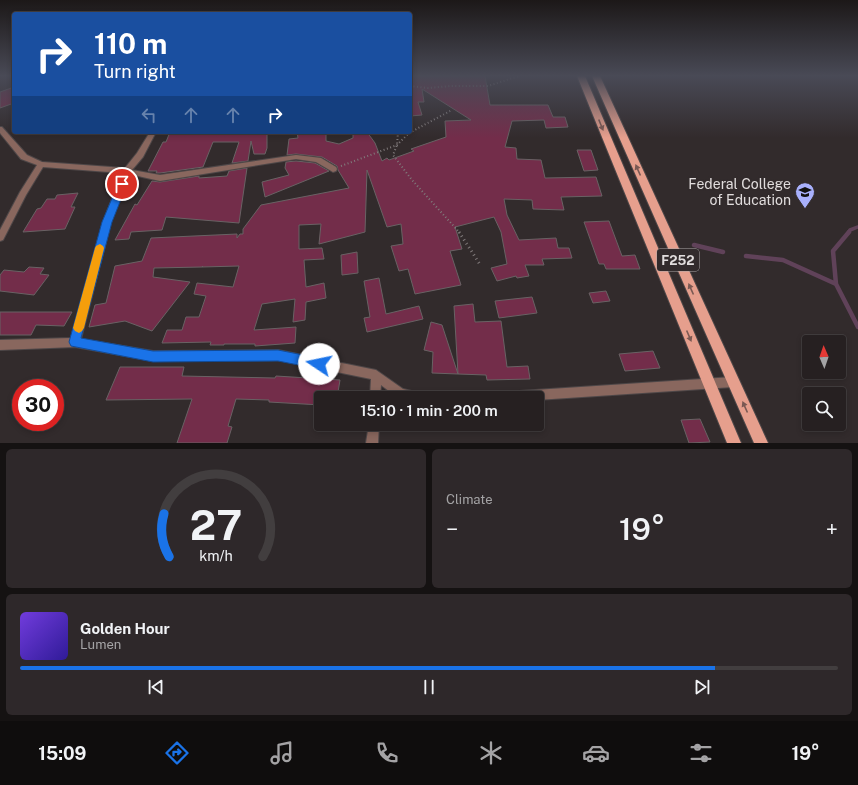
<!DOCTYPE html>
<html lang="en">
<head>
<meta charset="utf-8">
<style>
  body { margin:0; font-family:"Public Sans",sans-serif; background:#2e282a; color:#f1f3f6; height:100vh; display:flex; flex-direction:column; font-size:15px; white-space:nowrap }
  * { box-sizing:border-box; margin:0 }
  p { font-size:13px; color:#a4a3a5 }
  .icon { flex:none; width:22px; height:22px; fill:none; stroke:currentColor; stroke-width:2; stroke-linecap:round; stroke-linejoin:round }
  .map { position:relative; height:443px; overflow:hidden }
  .details { display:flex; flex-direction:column; gap:6px; padding:6px; background:#151212; flex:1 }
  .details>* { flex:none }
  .top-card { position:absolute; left:12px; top:12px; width:400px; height:122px; border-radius:4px; box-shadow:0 2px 6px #0003,0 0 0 1px #423e3f; background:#1a4fa0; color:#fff; overflow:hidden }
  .needle { width:26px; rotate:358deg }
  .fabs { position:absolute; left:802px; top:335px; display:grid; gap:8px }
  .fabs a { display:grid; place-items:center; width:44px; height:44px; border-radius:4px; background:#262021; box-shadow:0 2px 6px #0003,0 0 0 1px #423e3f; font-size:20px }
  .speed { position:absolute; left:12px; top:379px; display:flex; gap:8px; font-size:20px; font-weight:700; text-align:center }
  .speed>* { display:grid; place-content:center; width:52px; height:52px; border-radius:50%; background:#262021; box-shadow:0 2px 6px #0003,0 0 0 1px #423e3f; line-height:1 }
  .speed .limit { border:6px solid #d22; background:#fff; color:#111 }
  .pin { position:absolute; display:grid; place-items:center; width:34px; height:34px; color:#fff; margin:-17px; border:2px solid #fff; border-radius:50%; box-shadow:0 1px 4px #0007 }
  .me { position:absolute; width:44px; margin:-22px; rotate:281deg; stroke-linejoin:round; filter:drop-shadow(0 0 3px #0008) }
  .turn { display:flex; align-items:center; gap:14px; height:84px; padding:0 16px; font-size:18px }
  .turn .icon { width:52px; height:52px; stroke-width:2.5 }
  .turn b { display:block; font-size:28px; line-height:34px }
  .lanes { display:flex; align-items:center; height:38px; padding:0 16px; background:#0003; justify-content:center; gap:20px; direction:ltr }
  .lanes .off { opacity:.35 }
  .big { font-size:30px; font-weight:600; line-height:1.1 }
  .details .widget { flex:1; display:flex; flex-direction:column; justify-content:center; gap:6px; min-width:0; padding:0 14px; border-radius:6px; background:#2e282a }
  .details .dial { align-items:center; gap:0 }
  .dial svg { height:104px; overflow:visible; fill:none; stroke:#423e3f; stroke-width:7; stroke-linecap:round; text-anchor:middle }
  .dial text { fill:#f1f3f6; stroke:none }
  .song { display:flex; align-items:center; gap:12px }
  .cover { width:48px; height:48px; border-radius:6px; background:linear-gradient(135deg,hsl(260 70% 55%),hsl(250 70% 35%)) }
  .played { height:4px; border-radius:2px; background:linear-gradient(90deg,#1a73e8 85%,#423e3f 85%) }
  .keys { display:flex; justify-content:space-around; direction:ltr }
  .heat { display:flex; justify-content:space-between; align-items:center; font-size:22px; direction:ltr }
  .details .tiles { flex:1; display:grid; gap:6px; grid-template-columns:1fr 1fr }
  .widget:last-child { grid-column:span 2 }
  .trip { position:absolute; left:314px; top:391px; width:230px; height:40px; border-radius:4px; background:#262021; box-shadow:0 2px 6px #0003,0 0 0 1px #423e3f; font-weight:600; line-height:40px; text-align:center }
  .tabs { display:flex; height:64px; justify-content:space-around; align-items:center; background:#0f0d0d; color:#a4a3a5 }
  .tabs .icon { width:28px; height:28px }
  .tabs .current { color:#1a73e8 }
  .tabs b { font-size:18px; color:#f1f3f6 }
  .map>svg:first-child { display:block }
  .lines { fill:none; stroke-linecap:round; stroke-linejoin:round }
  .stream-far1 { stroke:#604259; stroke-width:3.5 }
  .stream { stroke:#604259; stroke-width:4.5 }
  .building { fill:#732d4a; stroke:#696264 }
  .minor-casing { stroke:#4e4748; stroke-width:2 }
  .primary-casing { stroke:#4e4748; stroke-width:2 }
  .path-far1 { stroke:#817b7c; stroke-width:2; stroke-dasharray:1 2.5; stroke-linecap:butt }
  .path { stroke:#817b7c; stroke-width:3; stroke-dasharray:1 3.5; stroke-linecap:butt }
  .minor { fill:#89675e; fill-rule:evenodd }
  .primary { fill:#e69f8d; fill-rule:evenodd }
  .oneway { fill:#7a5953 }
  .route { fill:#1a73e8; stroke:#114b97 }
  .slow { fill:#f59e0b }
  .labels { text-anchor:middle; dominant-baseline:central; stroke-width:3.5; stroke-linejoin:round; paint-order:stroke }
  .shield { fill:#322b2c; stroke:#aca8a8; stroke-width:1 }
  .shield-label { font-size:13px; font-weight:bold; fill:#e1dddd }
  .poi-label { font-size:14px; fill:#e1dddd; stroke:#322b2c; text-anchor:end }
</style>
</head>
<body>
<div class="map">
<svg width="858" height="443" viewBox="0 0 858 443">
  <rect width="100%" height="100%" fill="#322b2c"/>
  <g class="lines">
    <!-- stream-far1 -->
    <path class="stream-far1" d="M848,233l2,-3 8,-3"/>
    <!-- stream -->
    <path class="stream" d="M849,232l-16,19 3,33 22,43
      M694,245l29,7
      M746,256l37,4 53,24"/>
  </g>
  <!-- building -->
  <path class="building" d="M410,76h75l5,29h58l5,12h12l3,10 -22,1 -2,-8 -32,1 -7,26 11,1 1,11 24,1 4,18 51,-1 6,19 -41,1 3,13 -31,-1 -1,-9 -28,-1 3,16 12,25 37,-2 2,10h11l3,10 -30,1 2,6h-19l4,11 -12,2 -1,-2 -19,5 -6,-13 16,-4 -6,-32 -7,-15 -39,10 7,22 -12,2 11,34 -46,9 -7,-25 -9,2 -8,-25 12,-2 -2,-20 -14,3 -20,-57 -2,62 -46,12 2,-20 -22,1v24l23,-1 2,11 -20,1 2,27 18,-4 2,15 -20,4 -1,18 -12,2 2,-23 -33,5 -8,26 42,-3 -1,16 -40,3v-2h-31v1h-14l1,-3 -49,1 5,-13h15l4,-13h13l7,-21 -12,-2 3,-11 36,4 6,-21 -37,1 1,-1 -1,1 -48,1 -1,9 37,5 -38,49 -27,-10 -36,6 6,-22 11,-2 9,-37 27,-5 9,-23 86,-4v4l3,-4h3v-5l18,-24 88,-17 -11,-18 -1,-4 -15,-9 -26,-3 -9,1 2,-16 9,-1 -1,-6h29v9l13,3 14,-6v-6h14l8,11 7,18 5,-3 2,2 25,-9 -3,-2 35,-12 -1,-16 26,-1 -49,-31 2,13h-6l4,13 -12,1z
    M14,87v16l-14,5v-16z
    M170,132h97v16l-2,6h-11l-3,-13 -3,20 -16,2 7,-21h-26l-10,25 -43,6h-4l1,-2h-9l15,-29h3z
    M577,150h14l7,20 -14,1z
    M296,161l19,2 14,8 -64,26 -3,-15 27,-7 -4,-7 1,-6z
    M247,168l-8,55 -73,-6 -4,13 -31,2 -2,7 -14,1 20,-36 2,1 15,-24 8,1 39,-6v2l28,-2 2,-5z
    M78,193l-7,14h4l-10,22 -42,3 14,-23 4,-1 6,-9h8l2,-4z
    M609,221l13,35 13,-1 5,14h-34l-2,-5h-5l-15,-42z
    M357,252l1,21 -16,2 -1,-20z
    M29,267l15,1 -4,6 9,1 -15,20 -34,-4v-16l4,-5 20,2z
    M379,278l7,36 33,-8 4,13 -56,13 -3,-14 6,-1 -6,-36z
    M606,291l4,10 -17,2 -4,-10z
    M532,297l5,16 -38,5 -4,-17z
    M473,304l2,18 26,-1 6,46 21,-1 2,13 -43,1 -1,-5 -28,-1 -4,-68z
    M0,312h72l-8,14 -28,-1 -5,10h-31z
    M431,322l11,3 16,49 -26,-1 1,-21 -9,-2z
    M653,351l7,17 -35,3 -6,-17z
    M120,367h64l-2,9 93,2 1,-2 64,4 -3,18h-16v7l-52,-3v-2l-33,-1 -8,27 4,1 -5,16h-50l15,-44 -86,1z
    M700,419l10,23 -21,1 -8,-23z"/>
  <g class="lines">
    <!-- minor casing -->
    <g class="minor-casing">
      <path id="minor" d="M0,127h2l25,28 15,7 83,6 12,-15 13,-21h6l-13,25 -11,13 28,5 136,-20 25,3 15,9 1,2 -1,2 -3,1 -17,-10 -20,-3 -136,22 -31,-7 -18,48 -30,117 72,12 125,-1 98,20 27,19 21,5 1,4h-27l-17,-13 -1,13h-10l1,-19 -93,-19 -125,1 -78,-14 -75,3v-10l71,-2 32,-116 19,-49 -79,-6 -17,28 -23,45 -3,1v-11l20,-38 17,-27 -16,-6 -21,-26z
        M733,377l4,1 1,4 -1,4 -4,1 -196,13v-2h-52l1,-4 4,-1z
        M369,424h10l-1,19h-12z"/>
    </g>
    <!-- primary casing -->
    <g class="primary-casing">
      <path id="primary" d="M577,76h8l156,367h-14z
        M592,76h8l168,367h-14z"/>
    </g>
    <!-- path-far1 -->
    <path class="path-far1" d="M410,86l18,2 22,-2h38l31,-10
      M398,132l-1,13 -4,10 19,25 48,53
      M341,166l56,-21 12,-12 43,-23"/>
    <!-- path -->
    <path class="path" d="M459,232l22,34"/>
    <!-- minor -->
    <use href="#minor" class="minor"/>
    <!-- primary -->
    <use href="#primary" class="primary"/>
  </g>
  <!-- one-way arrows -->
  <defs><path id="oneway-solid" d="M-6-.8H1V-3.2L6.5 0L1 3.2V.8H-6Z"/></defs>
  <g class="oneway">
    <use href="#oneway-solid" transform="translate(601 125) rotate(68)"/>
    <use href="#oneway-solid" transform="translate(638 170) rotate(-114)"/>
    <use href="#oneway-solid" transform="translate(691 289) rotate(-114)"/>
    <use href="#oneway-solid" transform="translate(689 336) rotate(67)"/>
    <use href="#oneway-solid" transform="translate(745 407) rotate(-114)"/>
  </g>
  <!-- sky -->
  <linearGradient id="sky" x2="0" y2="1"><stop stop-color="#1c1818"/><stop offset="0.55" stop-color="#494a56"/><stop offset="1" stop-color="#494a56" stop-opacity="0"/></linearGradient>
  <rect width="858" height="138" fill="url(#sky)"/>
  <!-- route -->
  <path class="route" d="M122,181l5,3 -15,38 -31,116 72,13 125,-1 41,8 4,2 2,4 -2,4 -4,1 -41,-8 -125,1 -82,-16 -2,-4 33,-120 16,-38z"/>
  <!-- slow -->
  <path class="slow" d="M100,244l3,2 1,2 -20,80 -2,3 -3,2 -4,-2 -2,-3 22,-80 1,-2z"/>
  <!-- icons -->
  <defs>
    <g id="school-pin" transform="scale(1)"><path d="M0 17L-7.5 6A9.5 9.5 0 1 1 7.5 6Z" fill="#a8b0fc" stroke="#322b2c"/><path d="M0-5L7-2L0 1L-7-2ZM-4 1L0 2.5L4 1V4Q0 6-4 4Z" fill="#111"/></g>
  </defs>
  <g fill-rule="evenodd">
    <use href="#school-pin" x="805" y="192"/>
  </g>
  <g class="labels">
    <!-- shield labels -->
    <rect class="shield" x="657" y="249" width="42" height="22" rx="3"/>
    <g class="shield-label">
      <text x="678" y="260">F252</text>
    </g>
    <!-- poi labels -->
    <g class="poi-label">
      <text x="791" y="184">Federal College<tspan x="791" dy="16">of Education</tspan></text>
    </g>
  </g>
</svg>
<div class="fabs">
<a><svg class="needle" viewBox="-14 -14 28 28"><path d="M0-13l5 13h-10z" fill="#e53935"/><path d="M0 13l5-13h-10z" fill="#a4a3a5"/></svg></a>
<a><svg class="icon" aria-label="search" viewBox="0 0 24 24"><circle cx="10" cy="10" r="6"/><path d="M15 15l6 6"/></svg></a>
</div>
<div class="speed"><div class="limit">30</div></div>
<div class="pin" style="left:122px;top:184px;background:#d93025"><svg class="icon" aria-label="arrive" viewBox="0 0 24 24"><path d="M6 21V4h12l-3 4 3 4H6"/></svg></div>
<svg class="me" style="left:319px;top:364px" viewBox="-20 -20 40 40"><circle r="19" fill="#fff"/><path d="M0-13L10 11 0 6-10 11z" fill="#1a73e8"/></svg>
<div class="trip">15:10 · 1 min · 200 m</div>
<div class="top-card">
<div class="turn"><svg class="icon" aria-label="right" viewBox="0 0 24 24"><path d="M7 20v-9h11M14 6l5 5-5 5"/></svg><div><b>110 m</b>Turn right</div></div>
<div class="lanes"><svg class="icon off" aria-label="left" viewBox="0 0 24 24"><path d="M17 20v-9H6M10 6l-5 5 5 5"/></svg><svg class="icon off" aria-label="ahead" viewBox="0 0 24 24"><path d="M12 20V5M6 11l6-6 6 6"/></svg><svg class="icon off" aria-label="ahead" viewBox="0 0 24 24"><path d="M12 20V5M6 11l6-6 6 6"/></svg><svg class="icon" aria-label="right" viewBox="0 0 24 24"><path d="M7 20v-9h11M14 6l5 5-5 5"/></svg></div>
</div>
</div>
<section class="details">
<div class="tiles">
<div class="widget dial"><svg viewBox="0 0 100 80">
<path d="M14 69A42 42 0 1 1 86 69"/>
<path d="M14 69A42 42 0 0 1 10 36" stroke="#1a73e8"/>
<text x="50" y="56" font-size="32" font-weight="700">27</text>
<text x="50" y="72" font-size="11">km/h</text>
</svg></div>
<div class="widget"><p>Climate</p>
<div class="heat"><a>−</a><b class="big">19°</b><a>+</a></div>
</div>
<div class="widget">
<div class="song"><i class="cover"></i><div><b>Golden Hour</b><p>Lumen</p></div></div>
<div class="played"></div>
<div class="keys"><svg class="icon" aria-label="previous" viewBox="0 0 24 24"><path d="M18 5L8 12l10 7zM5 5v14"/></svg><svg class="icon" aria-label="pause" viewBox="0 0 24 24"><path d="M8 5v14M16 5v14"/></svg><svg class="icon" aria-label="next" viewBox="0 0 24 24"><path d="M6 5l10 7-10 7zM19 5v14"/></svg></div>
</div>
</div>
</section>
<nav class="tabs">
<b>15:09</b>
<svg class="icon current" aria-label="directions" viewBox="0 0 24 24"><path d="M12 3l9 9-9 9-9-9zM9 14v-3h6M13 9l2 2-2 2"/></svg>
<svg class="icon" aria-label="music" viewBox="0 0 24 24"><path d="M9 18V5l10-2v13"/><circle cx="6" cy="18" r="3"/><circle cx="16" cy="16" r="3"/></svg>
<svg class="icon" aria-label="phone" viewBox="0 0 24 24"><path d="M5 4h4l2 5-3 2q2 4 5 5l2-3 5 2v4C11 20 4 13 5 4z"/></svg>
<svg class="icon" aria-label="climate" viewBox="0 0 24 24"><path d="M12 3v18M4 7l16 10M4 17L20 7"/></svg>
<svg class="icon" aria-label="car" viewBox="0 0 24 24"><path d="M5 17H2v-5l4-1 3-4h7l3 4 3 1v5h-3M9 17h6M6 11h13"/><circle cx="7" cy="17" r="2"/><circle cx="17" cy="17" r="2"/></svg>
<svg class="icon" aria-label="filters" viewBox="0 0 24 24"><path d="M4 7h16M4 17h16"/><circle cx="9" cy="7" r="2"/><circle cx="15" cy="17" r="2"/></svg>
<b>19°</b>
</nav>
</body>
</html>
